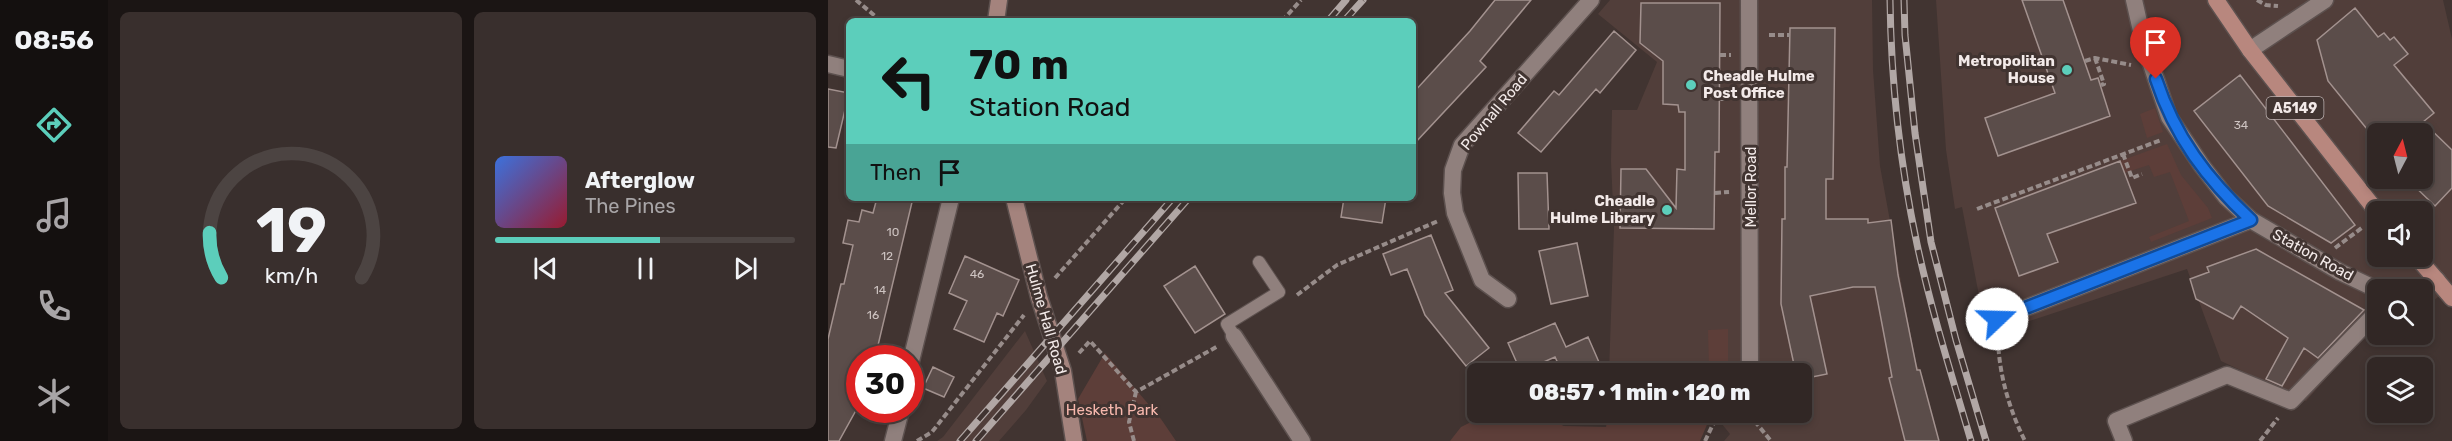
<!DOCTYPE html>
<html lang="en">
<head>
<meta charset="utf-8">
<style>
  body { margin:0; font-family:Rubik,sans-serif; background:#392f2d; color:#f1f3f6; height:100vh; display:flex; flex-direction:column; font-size:22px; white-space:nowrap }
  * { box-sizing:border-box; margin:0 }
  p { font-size:20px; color:#a8a5a7 }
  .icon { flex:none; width:33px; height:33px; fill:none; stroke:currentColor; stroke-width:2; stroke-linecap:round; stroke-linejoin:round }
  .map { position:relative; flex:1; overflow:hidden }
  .sheet { display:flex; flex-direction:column; gap:12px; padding:12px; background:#1b1514; width:720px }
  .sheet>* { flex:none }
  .guide { position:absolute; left:18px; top:18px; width:570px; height:183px; border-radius:9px; box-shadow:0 3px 9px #0003,0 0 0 2px #4c4442; background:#5ccebb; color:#111; overflow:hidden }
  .needle { width:39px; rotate:7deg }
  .fabs { position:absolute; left:1539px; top:123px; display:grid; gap:12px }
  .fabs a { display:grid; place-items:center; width:66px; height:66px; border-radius:9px; background:#312725; box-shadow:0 3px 9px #0003,0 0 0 2px #4c4442; font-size:30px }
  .speed { position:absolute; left:18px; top:345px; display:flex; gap:12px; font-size:30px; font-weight:700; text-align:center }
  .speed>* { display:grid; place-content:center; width:78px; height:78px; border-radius:50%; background:#312725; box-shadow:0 3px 9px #0003,0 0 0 2px #4c4442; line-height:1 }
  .speed .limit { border:9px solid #d22; background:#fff; color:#111 }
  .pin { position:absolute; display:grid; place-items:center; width:51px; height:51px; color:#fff; margin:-62px -26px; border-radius:50% 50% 50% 0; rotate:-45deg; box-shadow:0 0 6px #0007 }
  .pin .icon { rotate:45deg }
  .me { position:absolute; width:66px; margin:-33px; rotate:69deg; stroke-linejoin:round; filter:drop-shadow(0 0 4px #0008) }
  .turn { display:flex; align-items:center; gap:21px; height:126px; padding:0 24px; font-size:27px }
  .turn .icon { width:78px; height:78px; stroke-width:2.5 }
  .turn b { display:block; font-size:42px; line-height:51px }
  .then { display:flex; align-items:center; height:57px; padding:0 24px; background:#0003; gap:12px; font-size:22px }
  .sheet .widget { flex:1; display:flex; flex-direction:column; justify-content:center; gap:9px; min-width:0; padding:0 21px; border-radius:9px; background:#392f2d }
  .sheet .dial { align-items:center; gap:0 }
  .dial svg { height:156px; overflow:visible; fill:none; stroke:#4c4442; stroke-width:7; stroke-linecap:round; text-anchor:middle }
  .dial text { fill:#f1f3f6; stroke:none }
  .song { display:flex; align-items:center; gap:18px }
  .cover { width:72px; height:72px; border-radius:9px; background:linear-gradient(135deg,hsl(220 70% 55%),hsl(350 70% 35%)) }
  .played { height:6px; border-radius:3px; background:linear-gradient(90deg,#5ccebb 55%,#4c4442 55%) }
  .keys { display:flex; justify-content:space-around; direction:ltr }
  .sheet .tiles { flex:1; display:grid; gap:12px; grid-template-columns:repeat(2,1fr) }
  .trip { position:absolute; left:639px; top:363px; width:345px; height:60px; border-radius:9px; background:#312725; box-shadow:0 3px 9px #0003,0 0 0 2px #4c4442; font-weight:800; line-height:60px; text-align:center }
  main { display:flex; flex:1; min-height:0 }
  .menu { display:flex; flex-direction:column; width:108px; justify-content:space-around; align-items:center; background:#14100f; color:#a8a5a7 }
  .menu .icon { width:42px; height:42px }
  .menu .selected { color:#5ccebb }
  .menu b { font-size:27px; color:#f1f3f6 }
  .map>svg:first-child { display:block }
  .built { fill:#513e3a; fill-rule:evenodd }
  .green { fill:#5d3e39 }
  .building { fill:#5b4d4a; stroke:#a3928f; stroke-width:1.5 }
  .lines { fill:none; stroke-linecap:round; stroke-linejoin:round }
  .service-casing { stroke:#5d514f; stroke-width:14 }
  .minor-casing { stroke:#5d514f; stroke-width:19 }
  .tertiary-casing { stroke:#5d514f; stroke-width:19 }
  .secondary-casing { stroke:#5d514f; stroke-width:19 }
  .primary-casing { stroke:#5d514f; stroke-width:19 }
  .path { stroke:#978c8a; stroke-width:4; stroke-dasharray:6 3; stroke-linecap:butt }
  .service { stroke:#90807d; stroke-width:12 }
  .minor { stroke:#90807d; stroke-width:16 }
  .tertiary { stroke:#90807d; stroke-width:16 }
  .secondary { stroke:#a4837d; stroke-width:16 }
  .primary { stroke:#b8877e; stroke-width:16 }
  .rail-casing { stroke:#b1a7a5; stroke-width:7 }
  .rail { stroke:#413431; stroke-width:4.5; stroke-dasharray:14; stroke-linecap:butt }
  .route-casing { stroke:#114b97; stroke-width:15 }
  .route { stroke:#1a73e8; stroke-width:10 }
  .poi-dot { fill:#5ccebb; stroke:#413431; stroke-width:2 }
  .labels { text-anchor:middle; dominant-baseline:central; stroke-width:6; stroke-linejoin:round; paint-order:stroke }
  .number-label { font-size:12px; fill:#cdc3c1 }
  .shield { fill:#413431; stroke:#beb3b2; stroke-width:1.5 }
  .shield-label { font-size:14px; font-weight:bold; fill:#f3eae9 }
  .poi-label { font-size:15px; font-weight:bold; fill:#f3eae9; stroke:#413431; text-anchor:end }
  .street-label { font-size:15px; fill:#f3eae9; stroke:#413431 }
  .park-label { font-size:15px; fill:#f7b8ad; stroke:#413431 }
</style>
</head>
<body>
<main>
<nav class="menu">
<b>08:56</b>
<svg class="icon selected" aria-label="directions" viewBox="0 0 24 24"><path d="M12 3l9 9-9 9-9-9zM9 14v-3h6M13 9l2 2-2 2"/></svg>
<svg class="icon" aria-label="music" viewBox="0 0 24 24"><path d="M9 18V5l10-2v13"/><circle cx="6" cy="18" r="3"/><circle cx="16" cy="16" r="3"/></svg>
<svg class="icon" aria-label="phone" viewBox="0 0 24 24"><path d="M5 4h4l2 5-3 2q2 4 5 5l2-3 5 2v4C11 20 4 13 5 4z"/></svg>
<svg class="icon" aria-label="climate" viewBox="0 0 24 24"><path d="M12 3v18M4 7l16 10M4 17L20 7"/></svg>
</nav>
<section class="sheet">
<div class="tiles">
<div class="widget dial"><svg viewBox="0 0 100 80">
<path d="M14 69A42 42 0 1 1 86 69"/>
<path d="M14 69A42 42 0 0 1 8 46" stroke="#5ccebb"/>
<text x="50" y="56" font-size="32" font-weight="700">19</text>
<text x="50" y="72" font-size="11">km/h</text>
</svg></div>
<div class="widget">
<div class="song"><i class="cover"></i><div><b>Afterglow</b><p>The Pines</p></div></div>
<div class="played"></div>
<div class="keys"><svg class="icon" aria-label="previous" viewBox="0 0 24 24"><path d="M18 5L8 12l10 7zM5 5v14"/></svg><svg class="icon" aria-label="pause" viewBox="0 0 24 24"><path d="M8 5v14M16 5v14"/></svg><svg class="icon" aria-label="next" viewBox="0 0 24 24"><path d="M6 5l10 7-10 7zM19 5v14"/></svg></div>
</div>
</div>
</section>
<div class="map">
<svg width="1624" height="441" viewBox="0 0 1624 441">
  <rect width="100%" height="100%" fill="#413431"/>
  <!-- built -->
  <path class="built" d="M782,0h262l1,70 7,96 36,198 4,6 19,71h-215l6,-7 -17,-21 89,-1v-38l-193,-1 5,-145 -3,-67 1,-51h25l20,-48 -59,-48z
    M1108,0h507l9,39v246l-20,17 -9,3 -1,-15h-44l-1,31 -71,80 -85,-40 -34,-92 -203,67 -3,-30 -19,-99 -7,2 -9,-59zM1550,134h44v44h-44zM1550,212h44v44h-44z
    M197,331l22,50 -21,29 -27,31h-62l6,-4z"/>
  <!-- green -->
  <path class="green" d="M1327,108l8,24 -16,6 -7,-24z
    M1339,144l14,31 27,33 4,10 -61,24 -2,-5 40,-16 -19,-49 -16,5 -5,-12 -25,8 -4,-12z
    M900,329v38l-19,1 -1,-38z
    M277,353l56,66 15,22h-89l-9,-42z
    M661,413h45l30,13 42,1 2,-12 104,-2 -12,28h-250l11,-14z"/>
  <!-- building -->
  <path class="building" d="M667,0h36l-51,61 6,6 -73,78v-52l57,-62z
    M1194,0h41l28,80 7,-2 12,38 -112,40 -13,-38 70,-25z
    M813,3h79l-1,149h-4l-1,77 -94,-1 1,-59h25l30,39 1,-39 8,1v-58h-6l-1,-7 -15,-1v-43l-23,-18z
    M1527,8l23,29 6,-4 6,7 4,-3 14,17 -14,11 40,48 -11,9 29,28v38l-17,18 -29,-28h16v-44h-51l-43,-53 -11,-41z
    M962,28h45l-2,151h-7v40h42v4l23,-3 7,55 19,95h3l19,71h-34l-16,-63 3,-1 -17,-90h-22l-43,9 17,78 -25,5v-5h-6l-15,-70 1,-85h3v-52h2z
    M786,31l22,19 -36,43 -4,-4 -55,63 -23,-19 36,-42 5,4z
    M1412,75l115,150 -24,18 -63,-37 -74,-95z
    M0,89l21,4 -13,55 -8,-1z
    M1292,161l16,42 -89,31 11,28 -39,14 -24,-68z
    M690,173h29l2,56h-30z
    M49,198h36l-38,160h-15v45l-21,38h-11v-102l13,-55h3l9,-39 -10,-2 5,-23 11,2 3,-12 11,3z
    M516,198h42l-4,25 -41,-6z
    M603,235l22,55 -8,3 44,55 -23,18 -41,-51 -18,-46 -16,6 -8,-21z
    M749,243l11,53 -37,8 -12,-53z
    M1428,249l108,61 -46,48 -14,-10 -22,38 -16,-7 22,-41 -47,-32 -8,13 -37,-20 -6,-20 19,-7 -2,-5z
    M137,256l54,24 -16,36 -6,-3 -13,29 -30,-13 13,-28 -18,-8z
    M367,266l30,48 -30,19 -31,-47z
    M727,323l11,24 22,-10 14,32 -11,5h-28l-8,-17 -34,15 -13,-29z
    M105,367l21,10 -10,20 -21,-9z"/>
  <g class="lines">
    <!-- service casing -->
    <g class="service-casing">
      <path id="service" d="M406,336l-7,-12 52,-32 -20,-30"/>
    </g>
    <!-- minor casing -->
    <g class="minor-casing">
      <path id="minor" d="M921,0l1,374
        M1306,0l10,44 25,73 33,49 24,31 25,23 89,52 38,18
        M1422,50l75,-50
        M0,64l21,5
        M1593,290l16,-10
        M680,299l-26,-19 -27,-67 -3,-20 1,-23 9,-25 129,-145
        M1169,319l254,-99
        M406,336l68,105
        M1296,441l-8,-20 111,-46 64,26 87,-90"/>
    </g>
    <!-- tertiary casing -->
    <g class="tertiary-casing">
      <path id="tertiary" d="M82,365l41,-167
        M65,441l8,-31"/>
    </g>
    <!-- secondary casing -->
    <g class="secondary-casing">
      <path id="secondary" d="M168,21l3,-21
        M186,198l25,99 24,74 11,70"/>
    </g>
    <!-- primary casing -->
    <g class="primary-casing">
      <path id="primary" d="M1388,0l34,50 128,163
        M1588,256l36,42"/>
    </g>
    <!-- path -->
    <path class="path" d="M28,0l25,21
      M1429,0l9,5 12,1
      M454,21l19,-21
      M941,35h21
      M892,55h11
      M1267,58l9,26 -3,1
      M1257,61l10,-3 36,7
      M892,99h9
      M1295,154l9,24 10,-4
      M887,193l14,-1
      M1149,209l184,-69
      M1507,248l28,-21
      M227,278l71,-80
      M469,295l40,-30 101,-44
      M1170,339c1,35 11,70 27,102
      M251,353l11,-12 46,51 82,-46
      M925,412l4,12 14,17
      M89,441l15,-9 92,-117
      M306,441l-5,-19 7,-30
      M877,441l14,-29
      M1432,441l18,-23"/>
    <!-- service -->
    <use href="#service" class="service"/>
    <!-- minor -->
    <use href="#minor" class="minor"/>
    <!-- tertiary -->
    <use href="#tertiary" class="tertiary"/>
    <!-- secondary -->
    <use href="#secondary" class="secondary"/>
    <!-- primary -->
    <use href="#primary" class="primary"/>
    <!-- rail casing -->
    <g class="rail-casing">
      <path id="rail" d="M1062,0c1,81 10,164 27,244 14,66 35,132 54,197
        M1076,0l1,35 10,98 16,109 25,98 30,101
        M500,21l18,-21
        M516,21l19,-21
        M132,441l213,-243
        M148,441l213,-243"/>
    </g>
    <!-- rail -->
    <use href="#rail" class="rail"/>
  </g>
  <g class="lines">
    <!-- route casing -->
    <g class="route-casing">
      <path id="route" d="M1169,319l254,-99c-44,-41 -76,-83 -95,-141"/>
    </g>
    <!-- route -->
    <use href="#route" class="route"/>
  </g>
  <!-- markers -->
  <g class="poi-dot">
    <circle cx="1239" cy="70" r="6"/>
    <circle cx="863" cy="85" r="6"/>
    <circle cx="839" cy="210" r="6"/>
  </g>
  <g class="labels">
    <!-- number labels -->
    <g class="number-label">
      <text x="1413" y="125">34</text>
      <text x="65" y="232">10</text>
      <text x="59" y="256">12</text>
      <text x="149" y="274">46</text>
      <text x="52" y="290">14</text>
      <text x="45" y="315">16</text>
    </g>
    <!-- shield labels -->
    <rect class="shield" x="1438.5" y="97" width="57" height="22" rx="4.5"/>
    <g class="shield-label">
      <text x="1467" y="108">A5149</text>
    </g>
    <!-- poi labels -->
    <g class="poi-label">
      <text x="1227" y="61">Metropolitan<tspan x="1227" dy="17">House</tspan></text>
      <text x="875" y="76" text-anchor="start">Cheadle Hulme<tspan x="875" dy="17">Post Office</tspan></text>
      <text x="827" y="201">Cheadle<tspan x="827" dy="17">Hulme Library</tspan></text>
    </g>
    <!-- street labels -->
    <g class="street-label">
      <text transform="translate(666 112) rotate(-50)">Pownall Road</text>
      <text transform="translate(923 187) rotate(-90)">Mellor Road</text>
      <text transform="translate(1485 255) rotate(29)">Station Road</text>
      <text transform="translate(218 319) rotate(74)">Hulme Hall Road</text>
    </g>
    <!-- park labels -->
    <g class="park-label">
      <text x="284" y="410">Hesketh Park</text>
    </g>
  </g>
</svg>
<div class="fabs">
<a><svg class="needle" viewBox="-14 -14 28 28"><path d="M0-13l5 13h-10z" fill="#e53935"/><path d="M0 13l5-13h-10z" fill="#a8a5a7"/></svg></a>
<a><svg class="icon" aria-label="sound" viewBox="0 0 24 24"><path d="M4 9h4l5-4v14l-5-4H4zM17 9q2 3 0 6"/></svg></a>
<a><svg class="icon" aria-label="search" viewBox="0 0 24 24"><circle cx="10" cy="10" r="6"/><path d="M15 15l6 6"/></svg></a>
<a><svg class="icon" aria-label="layers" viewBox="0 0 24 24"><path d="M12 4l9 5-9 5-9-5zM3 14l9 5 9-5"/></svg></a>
</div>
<div class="speed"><div class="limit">30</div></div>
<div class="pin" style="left:1328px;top:79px;background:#d93025"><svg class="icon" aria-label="arrive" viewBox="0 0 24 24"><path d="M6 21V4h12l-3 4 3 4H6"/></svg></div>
<svg class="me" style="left:1169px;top:319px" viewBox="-20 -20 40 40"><circle r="19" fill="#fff"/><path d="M0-13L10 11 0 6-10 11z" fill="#1a73e8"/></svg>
<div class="trip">08:57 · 1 min · 120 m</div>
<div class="guide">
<div class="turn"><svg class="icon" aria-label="left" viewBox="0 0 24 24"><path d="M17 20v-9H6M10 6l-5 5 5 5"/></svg><div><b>70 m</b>Station Road</div></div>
<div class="then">Then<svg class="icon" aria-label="arrive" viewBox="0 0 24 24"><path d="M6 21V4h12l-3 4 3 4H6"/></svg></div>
</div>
</div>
</main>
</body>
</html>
